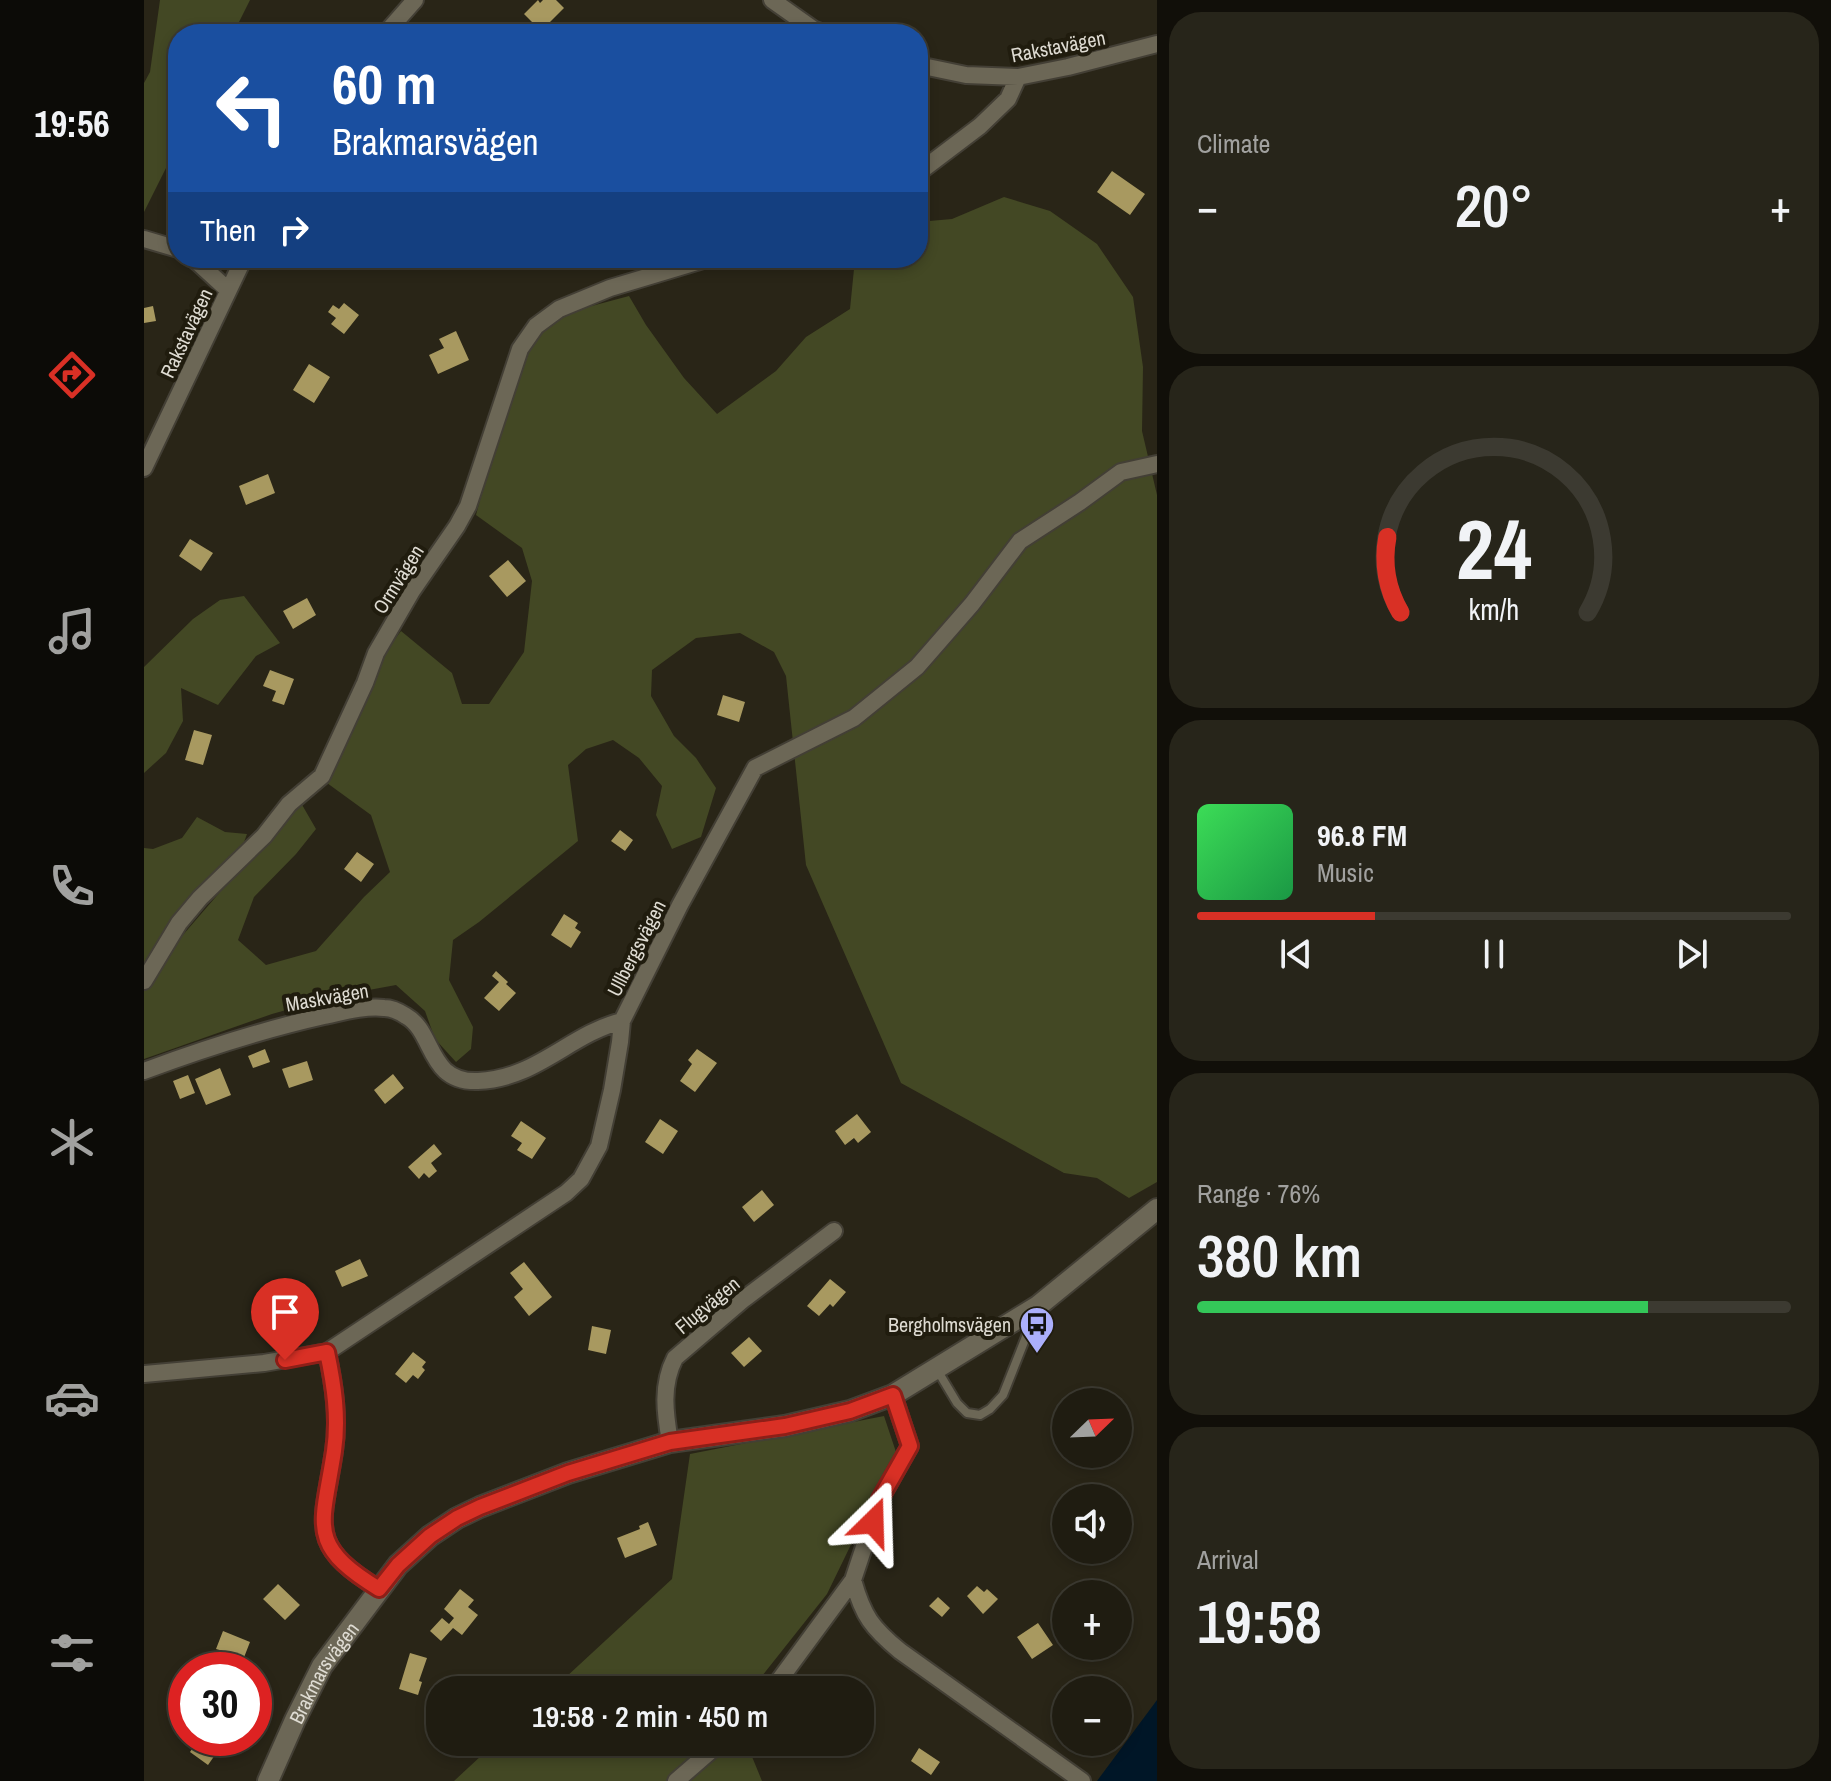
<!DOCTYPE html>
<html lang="en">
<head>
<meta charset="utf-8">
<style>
  body { margin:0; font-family:"Archivo Narrow",sans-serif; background:#27251a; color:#f1f3f6; height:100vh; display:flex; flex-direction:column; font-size:30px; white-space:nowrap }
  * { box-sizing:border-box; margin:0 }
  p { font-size:26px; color:#a1a19f }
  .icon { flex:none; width:44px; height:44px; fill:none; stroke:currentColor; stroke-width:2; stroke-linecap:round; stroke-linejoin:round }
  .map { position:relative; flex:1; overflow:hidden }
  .sheet { display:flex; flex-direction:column; gap:12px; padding:12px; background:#110f09; width:674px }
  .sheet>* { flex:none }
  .top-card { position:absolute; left:24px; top:24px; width:760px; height:244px; border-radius:32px; box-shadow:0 4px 12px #0003,0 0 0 2px #3c3a31; background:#1a4fa0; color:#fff; overflow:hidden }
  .needle { width:52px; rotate:67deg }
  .buttons { position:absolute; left:908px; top:1388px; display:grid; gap:16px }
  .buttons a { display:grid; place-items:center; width:80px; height:80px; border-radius:50%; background:#1f1c11; box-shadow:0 4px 12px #0003,0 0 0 2px #3c3a31; font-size:40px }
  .speed { position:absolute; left:24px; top:1652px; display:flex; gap:16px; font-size:40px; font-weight:700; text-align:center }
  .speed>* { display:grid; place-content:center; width:104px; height:104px; border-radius:50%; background:#1f1c11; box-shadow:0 4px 12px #0003,0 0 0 2px #3c3a31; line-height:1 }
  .speed .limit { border:12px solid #d22; background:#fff; color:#111 }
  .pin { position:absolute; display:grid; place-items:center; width:68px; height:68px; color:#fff; margin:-82px -34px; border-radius:50% 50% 50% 0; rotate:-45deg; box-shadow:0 0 8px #0007 }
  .pin .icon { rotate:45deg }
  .me { position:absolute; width:88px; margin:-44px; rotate:22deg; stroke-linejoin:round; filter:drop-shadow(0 0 6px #0008) }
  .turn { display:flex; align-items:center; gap:28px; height:168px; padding:0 32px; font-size:36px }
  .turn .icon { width:104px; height:104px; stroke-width:2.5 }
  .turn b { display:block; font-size:56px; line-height:68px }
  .then { display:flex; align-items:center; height:76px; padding:0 32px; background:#0003; gap:16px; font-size:30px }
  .big { font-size:60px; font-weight:600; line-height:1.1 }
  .sheet .tile { flex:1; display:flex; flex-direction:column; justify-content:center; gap:12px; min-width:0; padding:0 28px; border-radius:32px; background:#27251a }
  .sheet .dial { align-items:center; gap:0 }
  .dial svg { height:208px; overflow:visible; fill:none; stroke:#3c3a31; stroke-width:7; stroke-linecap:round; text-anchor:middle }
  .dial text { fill:#f1f3f6; stroke:none }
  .song { display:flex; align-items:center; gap:24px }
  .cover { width:96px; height:96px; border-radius:12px; background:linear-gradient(135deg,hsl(130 70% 55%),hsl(140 70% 35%)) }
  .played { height:8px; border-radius:4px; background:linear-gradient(90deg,#d93025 30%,#3c3a31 30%) }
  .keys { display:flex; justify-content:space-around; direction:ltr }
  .heat { display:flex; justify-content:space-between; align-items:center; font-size:44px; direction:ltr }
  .charge { height:12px; border-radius:6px; background:linear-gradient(90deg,#34c759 76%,#3c3a31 0) }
  .trip { position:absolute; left:282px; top:1676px; width:448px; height:80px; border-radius:32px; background:#1f1c11; box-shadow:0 4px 12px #0003,0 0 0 2px #3c3a31; font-weight:600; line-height:80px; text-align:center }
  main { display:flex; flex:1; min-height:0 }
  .tabs { display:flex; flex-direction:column; width:144px; justify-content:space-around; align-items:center; background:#0c0b07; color:#a1a19f }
  .tabs .icon { width:56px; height:56px }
  .tabs .on { color:#d93025 }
  .tabs b { font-size:36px; color:#f1f3f6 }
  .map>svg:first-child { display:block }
  .green { fill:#434824 }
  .water { fill:#001627 }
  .building { fill:#a89960 }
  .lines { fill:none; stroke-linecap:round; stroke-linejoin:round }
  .lane-casing { stroke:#433f35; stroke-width:12 }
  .street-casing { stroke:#433f35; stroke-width:20 }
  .secondary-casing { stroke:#433f35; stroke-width:24 }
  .lane { stroke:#6c6756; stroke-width:8 }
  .street { stroke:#6c6756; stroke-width:16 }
  .secondary { stroke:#6c6756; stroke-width:20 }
  .route-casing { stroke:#8d1f18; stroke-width:20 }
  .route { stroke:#d93025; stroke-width:14 }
  .labels { text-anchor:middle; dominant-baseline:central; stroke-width:8; stroke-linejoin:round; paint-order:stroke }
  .street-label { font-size:20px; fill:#dedbd2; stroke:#201c0e }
  .poi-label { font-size:20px; fill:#dedbd2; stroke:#201c0e; text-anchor:end }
</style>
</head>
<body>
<main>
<nav class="tabs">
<b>19:56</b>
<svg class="icon on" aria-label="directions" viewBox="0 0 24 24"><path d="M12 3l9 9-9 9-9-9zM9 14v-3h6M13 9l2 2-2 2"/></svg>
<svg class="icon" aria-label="music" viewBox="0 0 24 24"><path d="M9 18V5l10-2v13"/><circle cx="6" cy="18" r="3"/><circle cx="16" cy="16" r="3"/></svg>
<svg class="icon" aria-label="phone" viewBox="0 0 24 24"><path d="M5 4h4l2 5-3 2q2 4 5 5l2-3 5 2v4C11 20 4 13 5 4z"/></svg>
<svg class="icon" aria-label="climate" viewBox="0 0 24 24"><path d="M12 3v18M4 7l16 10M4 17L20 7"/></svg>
<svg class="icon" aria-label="car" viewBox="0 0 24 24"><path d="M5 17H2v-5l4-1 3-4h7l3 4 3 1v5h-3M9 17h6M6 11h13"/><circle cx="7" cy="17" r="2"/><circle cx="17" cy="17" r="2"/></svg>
<svg class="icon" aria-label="filters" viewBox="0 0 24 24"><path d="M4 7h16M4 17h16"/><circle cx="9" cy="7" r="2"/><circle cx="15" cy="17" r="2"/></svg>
</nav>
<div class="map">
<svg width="1013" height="1781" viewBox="0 0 1013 1781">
  <rect width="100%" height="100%" fill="#292517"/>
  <!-- green -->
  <path class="green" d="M16,0h90l-17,34h-55v110l-34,68v-129l6,-11z
    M860,197l46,14 47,33 36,53 10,70 -1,64 15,64v687l-28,16 -32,-20 -33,-5 -163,-90 -95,-218 -20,-189 -12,-24 -34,-19 -44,5 -44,32 -1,26 23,40 22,22 20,30 -15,49 -29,12 -16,-34 6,-29 -23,-28 -26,-18 -27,9 -18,16 10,76 -99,81 -26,18 -4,40 24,47 -2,22 -15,13 -21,-23 -10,-28 -29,-26 -60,11 -64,18 -128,45v-72l13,-22 125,-145 19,-17 15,26 -20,25 -42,43 -16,43 28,25 50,-14 48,-54 26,-25 -19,-57 -44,-32 51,-121 23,-31 51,42 10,31h27l35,-52 8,-71 -10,-33 -46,-33 20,-75 33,-97 29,-28 71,-19 17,29 38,53 33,36 59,-43 30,-34 44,-28 5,-50 63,-1v-36l34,-3z
    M100,596l36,47 -24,13 -38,49 -37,-17 2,33 -17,32 -22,20v-106l49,-48 27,-19z
    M53,817l28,15 22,2 -4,11 -99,122v-119l9,1 29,-11z
    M740,1416l12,36 -69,142 -76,96h-199l120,-111 18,-125z
    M352,1742h250l16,39h-308z"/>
  <!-- water -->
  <path class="water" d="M1013,1700v81h-60z"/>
  <!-- building -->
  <path class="building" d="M394,0l2,3 3,-3h13l8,8 -23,23 -17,-17z
    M968,171l33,23 -15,21 -33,-23z
    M200,303l15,12 -15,19 -13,-10 5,-6 -8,-6 5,-7 6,4z
    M9,306l3,15 -12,2v-15z
    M312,331l13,29 -31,14 -9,-19 15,-7 -5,-9z
    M165,364l21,13 -16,26 -21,-13z
    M124,474l7,19 -29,12 -7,-19z
    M46,539l23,14 -12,18 -22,-15z
    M364,560l18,21 -19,16 -18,-21z
    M163,598l9,17 -23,14 -10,-18z
    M126,670l24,9 -10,26 -12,-4 4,-10 -13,-5z
    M579,695l22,7 -6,20 -22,-7z
    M50,730l18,5 -9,30 -18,-5z
    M476,830l13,10 -8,11 -14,-10z
    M213,852l17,12 -13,18 -17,-13z
    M420,914l14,9 -3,5 6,4 -10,16 -20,-13z
    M352,971l12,11 -2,2 10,9 -17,18 -15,-13 15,-16 -7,-6z
    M121,1049l5,13 -17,6 -5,-12z
    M553,1049l20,14 -22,29 -15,-11 12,-17 -4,-4z
    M163,1061l6,19 -24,8 -7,-19z
    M76,1068l11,27 -25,10 -11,-26z
    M249,1074l11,14 -19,16 -11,-14z
    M44,1075l7,18 -15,6 -7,-18z
    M713,1114l14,18 -13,11 -4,-5 -9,7 -10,-14z
    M516,1119l18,12 -15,23 -18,-12z
    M377,1121l25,17 -14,21 -15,-9 5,-7 -11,-7z
    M290,1144l8,10 -11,9 6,8 -8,7 -5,-5 -5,6 -11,-12z
    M618,1190l12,15 -20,17 -12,-15z
    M216,1259l8,17 -26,11 -7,-16z
    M380,1262l28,35 -23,19 -15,-19 9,-8 -13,-16z
    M686,1279l16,13 -13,15 -3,-3 -11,12 -12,-10z
    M143,1287l5,21 -27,5 -4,-21z
    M448,1326l19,4 -5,24 -18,-4z
    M605,1337l13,14 -18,16 -13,-14z
    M269,1352l13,10 -4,5 3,3 -7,9 -5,-4 -7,8 -11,-9z
    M504,1522l9,23 -32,13 -8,-20 23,-9 -1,-3z
    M134,1584l22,21 -15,15 -22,-21z
    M833,1586l7,6 3,-3 11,10 -15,15 -16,-18z
    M316,1589l14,11 -6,7 10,8 -16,20 -9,-7 -12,13 -11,-10 12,-13 7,6 5,-6 -10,-9z
    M794,1597l12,11 -8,9 -13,-11z
    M894,1623l15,22 -21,14 -15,-22z
    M79,1631l27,11 -7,18 -7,-3 -4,9 -13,-5 4,-10 -7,-2z
    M266,1653l17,5 -8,23 3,1 -4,13 -19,-6z
    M55,1738h12l11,7 -14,20 -18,-13z
    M775,1748l21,14 -9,13 -20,-14z"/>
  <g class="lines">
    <!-- lane casing -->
    <g class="lane-casing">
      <path id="lane" d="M792,1368l21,35 10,10 13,2 10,-6 13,-14 32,-81"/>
    </g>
    <!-- street casing -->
    <g class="street-casing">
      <path id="street" d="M628,0l41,29 13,5
        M241,34l30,-34
        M774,65l48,10 52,2 50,-10 89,-23
        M774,173l62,-47 28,-27 10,-22
        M0,239l34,10
        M49,258l35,32
        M0,468l100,-210
        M0,981l35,-58 21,-25 64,-62 25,-32 33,-28 43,-93 11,-30 36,-62 45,-65 11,-20 52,-157 16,-23 23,-17 51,-21 100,-30
        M0,1071c59,-22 118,-41 180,-55 19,-4 40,-10 60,-8 8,0 16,4 22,8 29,16 21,67 72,65 58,-2 92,-47 144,-60
        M183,1352c7,33 12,66 7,99 -11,74 -29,93 45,138
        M0,1374l120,-11 63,-11 239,-159 15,-14 18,-33 13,-56 8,-48 2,-21 58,-116 75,-137 99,-50 63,-51 55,-63 48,-63 60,-39 41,-30 36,-8
        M526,1442c-5,-29 -9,-57 5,-84l69,-59 90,-68
        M709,1580c10,36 19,48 47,71l182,130
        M628,1690l81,-110 27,-81 30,-53 -17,-51
        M532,1781l45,-39"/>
    </g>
    <!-- secondary casing -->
    <g class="secondary-casing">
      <g id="secondary">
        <path id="s1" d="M124,1781l27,-61 27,-54 76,-101 32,-29 27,-18 23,-11 88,-34 102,-31 115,-16 65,-15 43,-16 145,-89 119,-97"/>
      </g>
    </g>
    <!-- lane -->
    <use href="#lane" class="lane"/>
    <!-- street -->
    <use href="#street" class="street"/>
    <!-- secondary -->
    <use href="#secondary" class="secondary"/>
  </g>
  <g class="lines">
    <!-- route casing -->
    <g class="route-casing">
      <path id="route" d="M141,1360l42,-8c7,33 12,66 7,99 -11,74 -29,93 45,138l19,-24 32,-29 27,-18 23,-11 88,-34 102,-31 115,-16 65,-15 43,-16 17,51 -30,53 -7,23"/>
    </g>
    <!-- route -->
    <use href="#route" class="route"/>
  </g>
  <!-- icons -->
  <defs>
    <g id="bus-pin" transform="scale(1.8)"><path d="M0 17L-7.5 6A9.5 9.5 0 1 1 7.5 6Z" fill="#abaffb" stroke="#201c0e"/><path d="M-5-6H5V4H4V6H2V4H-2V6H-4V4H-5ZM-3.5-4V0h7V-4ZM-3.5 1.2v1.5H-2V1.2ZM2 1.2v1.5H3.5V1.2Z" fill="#111"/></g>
  </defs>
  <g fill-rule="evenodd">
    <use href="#bus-pin" x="893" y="1324"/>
  </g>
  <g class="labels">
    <!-- street labels -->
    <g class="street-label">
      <text transform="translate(914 46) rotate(-11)">Rakstavägen</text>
      <text transform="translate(42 333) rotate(-65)">Rakstavägen</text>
      <text transform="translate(254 579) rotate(-58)">Ormvägen</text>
      <text transform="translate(492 948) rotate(-63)">Ullbergsvägen</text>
      <text transform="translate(183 997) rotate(-10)">Maskvägen</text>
      <text transform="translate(563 1305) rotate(-40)">Flugvägen</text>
      <text stroke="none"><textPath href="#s1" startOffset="122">Brakmarsvägen</textPath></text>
    </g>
    <!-- poi labels -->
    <g class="poi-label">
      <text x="867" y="1324">Bergholmsvägen</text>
    </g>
  </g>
</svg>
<div class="buttons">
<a><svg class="needle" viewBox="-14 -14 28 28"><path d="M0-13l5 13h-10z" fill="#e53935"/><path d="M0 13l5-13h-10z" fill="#a1a19f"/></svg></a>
<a><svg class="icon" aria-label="sound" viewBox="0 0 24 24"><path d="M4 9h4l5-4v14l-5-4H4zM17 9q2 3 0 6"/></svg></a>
<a>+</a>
<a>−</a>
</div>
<div class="speed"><div class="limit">30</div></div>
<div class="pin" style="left:141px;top:1360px;background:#d93025"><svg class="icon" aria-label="arrive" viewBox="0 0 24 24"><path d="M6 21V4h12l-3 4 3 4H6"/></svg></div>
<svg class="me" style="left:729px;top:1522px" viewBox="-20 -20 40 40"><path d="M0-17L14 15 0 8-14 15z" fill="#d93025" stroke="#fff" stroke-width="4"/></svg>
<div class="trip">19:58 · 2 min · 450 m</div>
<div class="top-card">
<div class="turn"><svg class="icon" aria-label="left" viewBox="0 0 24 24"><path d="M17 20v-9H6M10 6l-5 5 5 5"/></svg><div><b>60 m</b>Brakmarsvägen</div></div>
<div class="then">Then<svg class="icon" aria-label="right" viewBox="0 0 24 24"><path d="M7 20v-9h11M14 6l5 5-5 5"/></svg></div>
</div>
</div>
<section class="sheet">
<div class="tile"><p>Climate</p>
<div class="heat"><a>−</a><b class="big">20°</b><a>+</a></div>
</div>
<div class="tile dial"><svg viewBox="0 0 100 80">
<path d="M14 69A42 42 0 1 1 86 69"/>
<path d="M14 69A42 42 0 0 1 9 40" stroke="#d93025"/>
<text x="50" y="56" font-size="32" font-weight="700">24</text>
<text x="50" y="72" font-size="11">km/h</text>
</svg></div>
<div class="tile">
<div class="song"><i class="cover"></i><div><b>96.8 FM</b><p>Music</p></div></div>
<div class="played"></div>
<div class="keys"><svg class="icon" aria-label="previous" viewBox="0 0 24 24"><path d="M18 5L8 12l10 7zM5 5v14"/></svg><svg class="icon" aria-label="pause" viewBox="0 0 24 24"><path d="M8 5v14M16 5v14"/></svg><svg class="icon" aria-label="next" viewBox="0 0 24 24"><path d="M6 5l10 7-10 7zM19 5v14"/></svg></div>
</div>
<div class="tile"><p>Range · 76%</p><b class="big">380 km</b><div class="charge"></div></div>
<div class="tile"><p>Arrival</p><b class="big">19:58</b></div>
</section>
</main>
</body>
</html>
